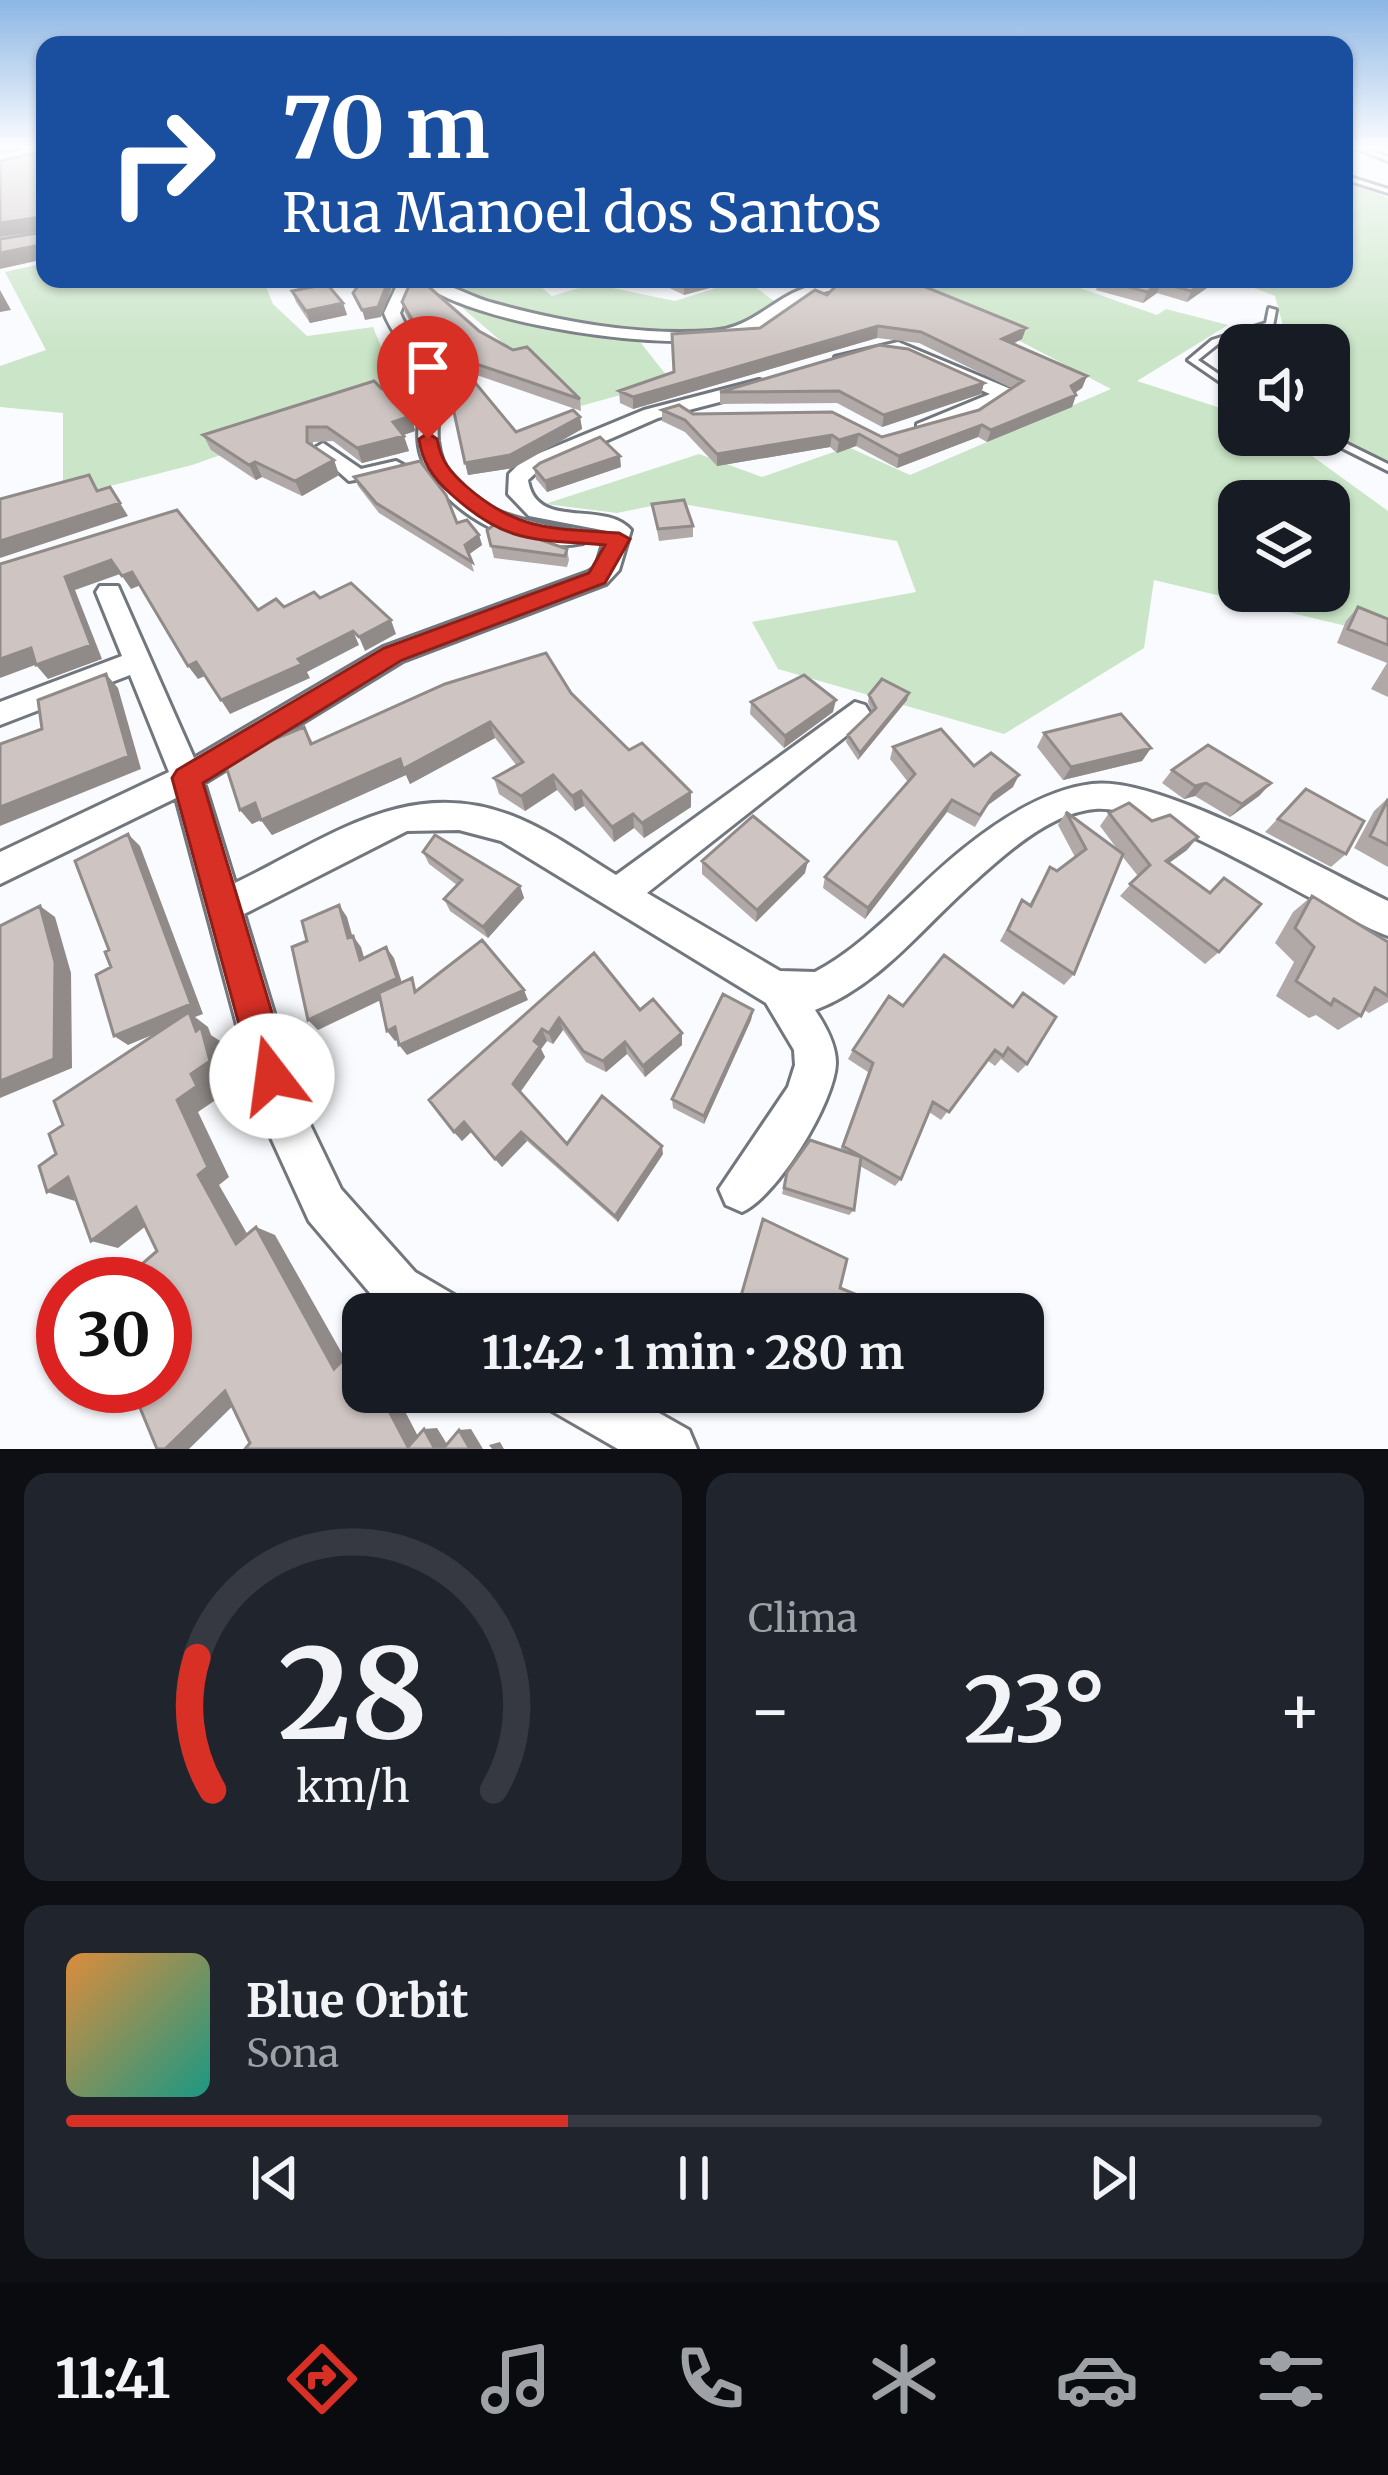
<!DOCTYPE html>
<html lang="pt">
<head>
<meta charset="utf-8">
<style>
  body { margin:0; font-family:Merriweather,serif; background:#20242c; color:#f1f3f6; height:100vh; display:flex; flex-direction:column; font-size:45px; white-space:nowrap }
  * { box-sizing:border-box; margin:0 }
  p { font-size:39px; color:#9ea1a6 }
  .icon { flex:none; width:66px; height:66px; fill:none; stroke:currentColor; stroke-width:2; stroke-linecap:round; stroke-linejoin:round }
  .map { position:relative; height:1449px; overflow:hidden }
  .sheet { display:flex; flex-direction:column; gap:24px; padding:24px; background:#0d0f14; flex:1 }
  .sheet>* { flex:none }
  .hud { position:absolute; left:36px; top:36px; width:1317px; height:252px; border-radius:24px; box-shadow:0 3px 9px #0004; background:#1a4fa0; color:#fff; overflow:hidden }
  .fabs { position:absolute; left:1218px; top:324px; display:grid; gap:24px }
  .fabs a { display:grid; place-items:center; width:132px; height:132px; border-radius:24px; background:#171b24; box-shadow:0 3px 9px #0004; font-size:60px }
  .speed { position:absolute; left:36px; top:1257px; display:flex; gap:24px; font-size:60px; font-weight:700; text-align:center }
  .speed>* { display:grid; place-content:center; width:156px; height:156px; border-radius:50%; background:#171b24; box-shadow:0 3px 9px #0004; line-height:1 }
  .speed .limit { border:18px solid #d22; background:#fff; color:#111 }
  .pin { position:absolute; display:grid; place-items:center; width:102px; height:102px; color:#fff; margin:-123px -51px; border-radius:50% 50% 50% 0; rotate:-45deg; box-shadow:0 0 12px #0007 }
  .pin .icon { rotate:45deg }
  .me { position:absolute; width:132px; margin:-66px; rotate:345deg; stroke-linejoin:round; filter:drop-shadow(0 0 9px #0008) }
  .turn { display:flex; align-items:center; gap:42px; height:252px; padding:0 48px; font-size:54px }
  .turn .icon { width:156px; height:156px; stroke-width:2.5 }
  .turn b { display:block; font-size:84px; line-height:102px }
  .big { font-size:90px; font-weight:700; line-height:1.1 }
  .sheet .card { flex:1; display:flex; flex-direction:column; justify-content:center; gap:18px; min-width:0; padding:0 42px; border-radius:24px; background:#20242c }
  .sheet .dial { align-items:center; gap:0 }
  .dial svg { height:312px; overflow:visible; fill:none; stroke:#363941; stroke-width:7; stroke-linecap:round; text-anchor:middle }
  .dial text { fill:#f1f3f6; stroke:none }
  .song { display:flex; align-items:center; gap:36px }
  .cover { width:144px; height:144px; border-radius:18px; background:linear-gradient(135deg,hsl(30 70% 55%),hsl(170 70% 35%)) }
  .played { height:12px; border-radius:6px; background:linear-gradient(90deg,#d93025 40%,#363941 40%) }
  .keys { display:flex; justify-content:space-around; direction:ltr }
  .heat { display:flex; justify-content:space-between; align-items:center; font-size:66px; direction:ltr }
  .sheet .tiles { flex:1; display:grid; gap:24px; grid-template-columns:1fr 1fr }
  .card:last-child { grid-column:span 2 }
  .trip { position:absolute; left:342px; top:1293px; width:702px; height:120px; border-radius:24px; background:#171b24; box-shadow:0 3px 9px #0004; font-weight:700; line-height:120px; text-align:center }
  .tab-bar { display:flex; height:192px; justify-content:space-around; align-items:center; background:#090b0e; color:#9ea1a6 }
  .tab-bar .icon { width:84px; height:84px }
  .tab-bar .active { color:#d93025 }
  .tab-bar b { font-size:54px; color:#f1f3f6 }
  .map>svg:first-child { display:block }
  .green { fill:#cae5c7; fill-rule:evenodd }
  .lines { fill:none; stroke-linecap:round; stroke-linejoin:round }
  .lane-casing { stroke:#72777d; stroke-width:6 }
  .street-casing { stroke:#72777d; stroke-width:6 }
  .lane { fill:#fff; fill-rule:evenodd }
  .street { fill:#fff; fill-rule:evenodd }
  .wall { fill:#b1a9a7 }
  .shaded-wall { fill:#908a88 }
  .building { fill:#cec5c2; stroke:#908a88; stroke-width:3 }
  .route { fill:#d93025; stroke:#8d1f18; stroke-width:3 }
</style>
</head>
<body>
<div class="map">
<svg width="1388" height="1449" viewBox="0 0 1388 1449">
  <rect width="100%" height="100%" fill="#f9fbfe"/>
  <!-- green -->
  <path class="green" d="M1344,179l44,19v265l-59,-29v-89h-28l-15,-8 -11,-41 -44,-17h113v-78l9,-4 -9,-6z
    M45,263v16h218l10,25 34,32 66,-9 27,65 -208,73 -129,33v-85l-63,-6v-41l46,-16 -41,-78z
    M429,279h102l21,17 41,-12 82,17 69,-22 37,27 -47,26 -101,1 38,48 -94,26z
    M902,279h152l103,36 9,-6 62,16 -91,56 102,33v21h44l105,76v125l-234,-56 -10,68 -140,86 -226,-65 -26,-47 164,-30 -19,-51 -226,-39 -54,11 -72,-9 154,-50 63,23 86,-30 62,28 201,-86zM1239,501h90v90h-90z"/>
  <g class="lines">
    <!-- lane casing -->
    <g class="lane-casing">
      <path id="lane" d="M1356,148h7l25,9v4z
        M1344,175l44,14v4l-44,-14z
        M1269,308l7,2 -3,16 -55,18 -20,16 41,28v7l-51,-35 24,-20 54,-17z
        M1316,435h13l59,29v7z"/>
    </g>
    <!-- street casing -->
    <g class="street-casing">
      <path id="street" d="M400,279h14l-14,34c9,23 29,40 37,64 6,21 -1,43 1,64 9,73 91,79 145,92v10c-59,13 -144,-30 -162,-88 -8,-25 4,-50 -2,-75 -6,-25 -26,-43 -35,-67z
        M416,279c27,0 51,17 77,24 69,19 147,33 218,28 35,-2 53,-23 82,-38 23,-11 47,-14 71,-14 -14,9 -35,10 -52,17 -26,11 -44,35 -72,41 -70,15 -270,-11 -324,-58z
        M898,342l115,48 2,4 -84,38h-14v-8l73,-30 -94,-41 -52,9 -9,-5z
        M759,380l7,2v8l-108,28 -119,52 -11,10c8,52 76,19 103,50l-12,40 -13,14 -203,77 -199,122 31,100c96,-46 176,-111 285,-64 33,14 65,37 96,56l239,-173 10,3 5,8 -5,8 -218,172 133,78 35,1c55,-29 99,-84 148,-123 36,-29 81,-59 129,-65 67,-9 231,86 296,117v35c-71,-27 -224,-132 -293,-127 -48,4 -97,51 -131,82 -46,42 -88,96 -149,119 10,15 21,34 21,53 -1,39 -59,134 -94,149l-16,-7 -7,-16 69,-102 7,-22 -1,-15 -28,-47 -265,-162 -42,-11 -52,1 -163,83 60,198 37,77 74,83 41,24 7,18h-70l-12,-8 -72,-85 -47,-103 -86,-320 -176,86v-32l169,-80 -39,-97 -130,50v-23l122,-46 -26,-64 4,-6h18l76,172 189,-111 205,-75 8,-5 11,-36 -78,-15 -21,-22 1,-20 14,-14 121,-50z
        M323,443l38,26 35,-8 11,6 -11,6 -47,8 -36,-32z
        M545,1392h77l67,38 8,19h-79l-66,-38z"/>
    </g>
    <!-- lane -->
    <use href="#lane" class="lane"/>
    <!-- street -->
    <use href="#street" class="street"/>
  </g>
  <!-- wall -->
  <path class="wall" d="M651,279h84v2l-51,14z
    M1100,279l114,4 -27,19 -30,-9 -14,10 -47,-13z
    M292,291l51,12 4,12 -37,8 -14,-21z
    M827,295l199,33 -4,11 -9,5 74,32 -5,12 -7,5 1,2 -4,12 -85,35 -9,-5 -81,31 -41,-22 -19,7 -7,-6 -113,19 -32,-34 -23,-11v-11l220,27 97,-27 32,-22 -92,-45 -42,-5 -244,71 -13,-6 -1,-12 55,-19z
    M402,302l77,29 101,68 1,12 -116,-40 51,61 64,-15 2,12 -69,39 -45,7 -24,-112 -11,-5 -2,-12 -14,-12 -12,-21z
    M984,383l-3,11 -99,33 -45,-24 -117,1v-12z
    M404,385l11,46 -12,4 6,16 -47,12 -29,-22 -20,1v4l21,14 5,15 -37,21 -40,-19 -6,3 -45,-30 -8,-15 179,-46z
    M621,467l-74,25 -11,-13 -2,-11z
    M354,477l103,46 22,12 3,10 -13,9 5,18 -95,-59 -21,-27z
    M652,504l41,22v11l-34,4z
    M487,530l80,19 2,11 -2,7 -73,-9z
    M1358,607l30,12v78l-17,-8 16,-26 -50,-20 9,-22z
    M571,693l58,57 62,57 -47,31 -10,-10 -20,14 -30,-36 -9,5 -18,-21 -32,21 -26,-17 -5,-16 23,-12 -22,-28 -85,46 -4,-9 -134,60 -11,-15 -9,4 -12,-14 64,-83 9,16z
    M869,695l38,5 -49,60 -12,-18 2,-7 24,-23 -4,-10z
    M751,702l82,10 -49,36 -34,-34z
    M1044,733l107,15 -9,13 -79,19 -26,-33z
    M893,747l81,19 39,21 -25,18 -13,22 -28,-15 -82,107 -42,-31 2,-11 83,-95 -18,-23z
    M1172,770l99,13 -12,13 -29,21 -35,-21 -11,3 -22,-16z
    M1306,789l40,65 -15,13 -66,-35z
    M1388,798v69l-34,-19 20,-37z
    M1066,812l52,38 -18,-24 9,-13 78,37 -18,13 50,89 -14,12 -85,-68 18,-20 -16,-20 -48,118 -10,11 -64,-44 22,-41 7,5 21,-38 7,4 18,-14 -17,-32z
    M423,852l97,34 4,12 -36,40 -38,-27 -6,-12 13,-14 -28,-21z
    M702,861l103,12 -49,49 -54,-48z
    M1312,896l76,46v60l-19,11 -5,-3 -3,6 -23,14 -22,-15 -7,3 -33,-22 18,-34 -19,-19 18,-31z
    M594,953l46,57 42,23v12l-37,32 -18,-23 -21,18 -20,-10 -23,-32 -10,14 -6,-3 -6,8 4,8 -25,35 47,52 96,10 -45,68 -91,-81 -25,26 -30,-36 -10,10 -8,-9z
    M1023,993l4,71 -9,9 -17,-14 -6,7 -8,-6 -46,60 -12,-8 -28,67 -6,7 -35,-20 -6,44 -5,5 -67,-21 5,-22 53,-22 28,-78 -20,-13 5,-9 50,-44h109z
    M753,1010l-2,10 -47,104 -31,-16 -1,-9z
    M763,1219l77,69 59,26h-146l-16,-8z"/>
  <!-- shaded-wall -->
  <path class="shaded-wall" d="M0,148h34l-34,7z
    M41,217l4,14 -45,6v-14z
    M45,244v15l-45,10v-16z
    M389,279h6l-14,38 -16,3 -3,-10z
    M558,279h31l-30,8z
    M706,279h29v2l-51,14v-10z
    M1209,279h7l-2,4 -27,19 4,-11z
    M1161,283l-4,10 -14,10 4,-11z
    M0,290l11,20 -11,2z
    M343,303l4,12 -37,8 -4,-12z
    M878,326l-1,12 -244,71v-12z
    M1026,328l-4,11 -24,11 4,-11z
    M1087,376l-5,12 -15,10 4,-12z
    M984,383l-3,11 -99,33 2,-12z
    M404,385l11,46 -17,6 -5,-15z
    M1076,395l-4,12 -85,35 4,-12z
    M580,417l2,12 -69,39 -45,7 -3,-12z
    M982,425l-4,12 -81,31 2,-12z
    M859,434l-3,12 -19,7 2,-13z
    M832,435l-2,12 -113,19v-12z
    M404,436l5,15 -47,12 -5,-15z
    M620,456l1,11 -74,25 -2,-11z
    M334,460l5,15 -37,21 -7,-15z
    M255,462l7,15 -6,3 -7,-15z
    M120,503l8,13 -128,42v-17z
    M479,535l3,10 -14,10 -3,-10z
    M111,560l9,14 -45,16 27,69 -54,20 -12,-14 29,-88z
    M132,572l9,13 -10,4 -9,-13z
    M391,620l5,14 -31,17 -6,-14z
    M353,631l6,14 -52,27 3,6 -80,36 -9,-14z
    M31,648l12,14 -43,16v-19z
    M196,662l9,14 -7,3 -10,-13z
    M106,674l12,14 23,81 -141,57v-19z
    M909,693l-2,7 -49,60 2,-7z
    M836,700l-3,12 -49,36 1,-12z
    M490,722l5,16 -85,46 -4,-9 -134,60 -11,-15 -9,4 -12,-14z
    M1151,748l-9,13 -79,19 8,-13z
    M553,775l4,15 -32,21 -4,-15z
    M1019,775l-6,12 -25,18 -13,22 19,-33z
    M1206,783l-11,13 -11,3 11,-13z
    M1271,783l-12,13 -29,21 12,-13z
    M581,791l3,15 -9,5 -3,-15z
    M691,792v15l-47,31 -2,-15z
    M952,800l-5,12 -82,107 3,-11z
    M633,814l1,14 -20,14 -2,-15z
    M128,834l12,12 63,168 -8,3 13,10 3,8 9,6 9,33 -18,13 6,12 -19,13 31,65 -10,8 38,66 -21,-7 -38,-69 -21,-75 14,-26 5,-43 -5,-12 -63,26 -14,-9z
    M1198,837l-11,13 -32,23 11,-12z
    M808,861l-3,12 -49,49 1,-12z
    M520,886l4,12 -36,40 -5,-11z
    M339,905l8,12 9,32 -8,-11z
    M40,906l15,11 16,56 1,95 -72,30v-17z
    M353,936l8,11 7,24 -8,-11z
    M386,947l8,11 10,31 -86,41 -10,-10z
    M524,990l4,10 -121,55 -8,-10z
    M753,1010l-2,10 -47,104v-8z
    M559,1018l4,12 -10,14 -4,-11z
    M395,1027l8,10 -8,4 -8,-10z
    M542,1029l5,12 -6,8 4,8 -26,37 -6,-10 21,-43z
    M682,1033v12l-37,32 -2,-11z
    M625,1042l2,12 -21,18 -3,-11z
    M464,1122l8,9 -10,10 -8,-9z
    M521,1132l6,9 -25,26 -7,-8z
    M662,1146l1,8 -45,68 -3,-6z
    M68,1177l7,24 -28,-9z
    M136,1207l24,8 -42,33 -27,-7z
    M256,1227l19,8 77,136 -18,-2z
    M225,1391h23l-59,58h-24z
    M379,1392h16l27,52 -14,3z
    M437,1428l13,21h-15l-11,-20z
    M471,1429l12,20h-13l-11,-19z
    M500,1442l4,7h-12l-3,-4z"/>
  <!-- building -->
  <path class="building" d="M43,148h2v96l-45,9v-14l38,-6 3,-16 -41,6v-62l42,-10z
    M363,279h26l-11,28 -16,3 -9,-17z
    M412,279h8l59,52 34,19 14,-3 53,52 -127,-43 63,76 57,-22 7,7 -70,38 -45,8 -24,-111 -11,-6 9,-2 -25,-21 -12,-21z
    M672,279h34l-22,6z
    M865,279h41l120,49 -24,11 85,37 -16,10 5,9 -85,35 -9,-5 -83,31 -40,-22 -20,6 -7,-5 -115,19 -32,-34 -23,-10 17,-5 14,9 139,-2 50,25 97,-27 44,-29 -102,-49 -43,-6 -245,71 -14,-6 55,-19 -2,-38 88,-6 55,-38 12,5 12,-12z
    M1099,279h110l-18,12 -30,-8 -14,9z
    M327,284l16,19 -37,8 -14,-20z
    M879,345l29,4 76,34 -100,32 -45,-24 -119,1z
    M374,381l8,8 22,-4 7,31 -18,6 11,14 -47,12 -30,-21h-20v15l27,18 -39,21 -40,-19 -6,3 -46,-30z
    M600,437l20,19 -75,25 -11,-13 6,-5z
    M420,461l26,34 11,28 10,-3 12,15 -14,10 7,17 -96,-59 -22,-26z
    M89,475l8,16 13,-4 10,16 -120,38v-42z
    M684,500l9,26 -35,3 -6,-25z
    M177,510l81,100 18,-11 8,8 30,-15 6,6 31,-15 40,37 -32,17 -6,-6 -55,28 4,5 -81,36 -25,-38 -8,4 -56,-94 -10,4 -11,-16 -46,17 26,68 -55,20 -5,-17 -31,11v-95z
    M495,524l72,25 -2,7 -74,-10 -4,-16z
    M1358,607l30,12v26l-40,-16z
    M546,653l25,40 58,57 13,-7 49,49 -49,31 -9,-9 -21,13 -31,-36 -9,5 -19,-21 -32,21 -27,-18 29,-16 -33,-40 -87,47 -3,-10 -139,61 -6,-17 -15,7 -16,-50 80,-33 7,17 134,-60z
    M106,674l23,82 -129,51v-63l42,-15 -4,-29z
    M804,675l32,25 -51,36 -34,-34z
    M882,679l27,14 -49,60 -12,-18 28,-27 -7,-13z
    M1121,714l30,34 -80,19 -27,-34z
    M941,729l33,37 17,-13 28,22 -25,19 -14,21 -28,-15 -84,108 -43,-31 90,-103 -22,-27z
    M1208,745l63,38 -29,21 -36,-21 -11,3 -23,-16z
    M1306,789l58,32 -18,33 -68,-35z
    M1388,799v46l-18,-9z
    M1129,803l23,18 18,-6 28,22 -32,24 44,32 14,-15 37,26 -42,48 -89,-68 20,-19 -41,-52z
    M1066,812l57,42 -49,120 -66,-44 14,-30 9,6 19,-39 7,4 29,-22z
    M753,816l55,45 -51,49 -55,-49z
    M128,834l63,170 -77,32 -18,-61 15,-8 -6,-15 4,-2 -34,-89z
    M435,835l85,51 -37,41 -39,-28 18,-19 -39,-28z
    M1312,896l76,46v54l-13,-8 -14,28 -27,-17 -3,6 -35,-24 18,-34 -19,-19z
    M339,905l9,33 5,-2 7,24 26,-13 11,31 -89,42 -16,-73 15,-6 -5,-20z
    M40,906l15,56 -1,97 -54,22v-155z
    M482,940l42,50 -125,55 -4,-18 -8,4 -8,-38 33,-15 3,14z
    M594,953l46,57 13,-11 29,34 -39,33 -18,-24 -22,19 -20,-10 -24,-33 -10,15 -7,-4 -8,12 6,5 -27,38 54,60 35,-48 60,50 -47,70 -94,-84 -26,27 -31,-37 -10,10 -25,-32z
    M944,955l69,52 10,-14 33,24 -29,47 -19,-16 -5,8 -8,-6 -46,62 -16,-10 -32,77 -58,-33 30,-83 -20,-13 36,-54 14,10z
    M723,994l30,16 -49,106 -32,-17z
    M189,1012l7,19 5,-4 9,34 -19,13 6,12 -20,14 31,67 -10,8 38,69 20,-17 78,142 22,-22 7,14v31h16l29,55 16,-18 11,20h-190l5,-6 -25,-52 -60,58h-8l-26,-63h34v-102h-46l38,-33 -21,-44 -45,34 -23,-64 -21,15 -8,-26 17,-12 -7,-20 14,-9 -9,-24z
    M810,1140l51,17 -7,53 -70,-22 3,-16z
    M763,1219l84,40 -7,29 59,24v2h-138l-22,-11z
    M459,1430l11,19h-27z"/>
  <!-- sky -->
  <linearGradient id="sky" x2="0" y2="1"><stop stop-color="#8cb6e4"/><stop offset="0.42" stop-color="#fcfdff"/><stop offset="1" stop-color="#fcfdff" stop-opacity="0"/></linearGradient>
  <rect width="1388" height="351" fill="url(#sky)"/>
  <!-- route -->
  <path class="route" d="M428,433l9,6c4,22 13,33 30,48 52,45 86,41 152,46l11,6 -25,44 -203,77 -199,123 88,293 -5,13 -14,6 -13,-6 -6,-13 -81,-298 5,-8 207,-122 205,-75 16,-28c-72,-6 -99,-1 -154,-51 -18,-16 -29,-32 -32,-55z"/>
</svg>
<div class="fabs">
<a><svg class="icon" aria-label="sound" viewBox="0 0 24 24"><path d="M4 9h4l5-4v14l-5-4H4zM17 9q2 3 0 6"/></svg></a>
<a><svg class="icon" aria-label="layers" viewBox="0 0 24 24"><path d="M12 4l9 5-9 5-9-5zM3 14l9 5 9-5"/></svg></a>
</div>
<div class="speed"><div class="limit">30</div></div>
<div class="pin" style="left:428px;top:439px;background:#d93025"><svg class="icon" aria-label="arrive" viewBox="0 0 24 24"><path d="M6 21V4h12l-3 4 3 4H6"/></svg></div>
<svg class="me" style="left:272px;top:1076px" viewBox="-20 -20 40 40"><circle r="19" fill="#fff"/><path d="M0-13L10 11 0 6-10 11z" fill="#d93025"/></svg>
<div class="trip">11:42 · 1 min · 280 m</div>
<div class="hud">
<div class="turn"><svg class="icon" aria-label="right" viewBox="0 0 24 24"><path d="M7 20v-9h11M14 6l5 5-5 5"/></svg><div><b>70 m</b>Rua Manoel dos Santos</div></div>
</div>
</div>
<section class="sheet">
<div class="tiles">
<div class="card dial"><svg viewBox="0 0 100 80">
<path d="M14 69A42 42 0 1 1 86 69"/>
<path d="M14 69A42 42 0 0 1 10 35" stroke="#d93025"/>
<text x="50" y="56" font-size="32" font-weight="700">28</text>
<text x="50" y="72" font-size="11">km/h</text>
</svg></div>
<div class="card"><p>Clima</p>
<div class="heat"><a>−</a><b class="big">23°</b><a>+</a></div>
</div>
<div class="card">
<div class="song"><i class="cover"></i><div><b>Blue Orbit</b><p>Sona</p></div></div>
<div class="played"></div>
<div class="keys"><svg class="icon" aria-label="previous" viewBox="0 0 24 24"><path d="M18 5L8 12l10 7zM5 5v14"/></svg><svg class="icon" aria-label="pause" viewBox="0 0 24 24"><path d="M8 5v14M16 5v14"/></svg><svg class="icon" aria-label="next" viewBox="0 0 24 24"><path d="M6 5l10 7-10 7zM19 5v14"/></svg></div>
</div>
</div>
</section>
<nav class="tab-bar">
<b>11:41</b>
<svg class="icon active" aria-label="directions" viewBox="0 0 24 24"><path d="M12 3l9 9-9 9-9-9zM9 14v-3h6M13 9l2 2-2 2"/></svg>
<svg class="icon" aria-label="music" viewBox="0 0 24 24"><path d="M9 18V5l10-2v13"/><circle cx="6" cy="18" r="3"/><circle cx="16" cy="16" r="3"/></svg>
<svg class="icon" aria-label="phone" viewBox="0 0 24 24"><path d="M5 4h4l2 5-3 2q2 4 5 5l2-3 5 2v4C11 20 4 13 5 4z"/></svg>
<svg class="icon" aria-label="climate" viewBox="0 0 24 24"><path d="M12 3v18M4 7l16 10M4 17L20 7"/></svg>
<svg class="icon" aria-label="car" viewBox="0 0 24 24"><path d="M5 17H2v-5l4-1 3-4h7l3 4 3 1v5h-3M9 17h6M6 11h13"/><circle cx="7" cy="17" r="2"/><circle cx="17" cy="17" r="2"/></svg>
<svg class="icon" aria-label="filters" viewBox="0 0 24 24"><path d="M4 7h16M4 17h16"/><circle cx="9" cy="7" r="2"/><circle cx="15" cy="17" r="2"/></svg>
</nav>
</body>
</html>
